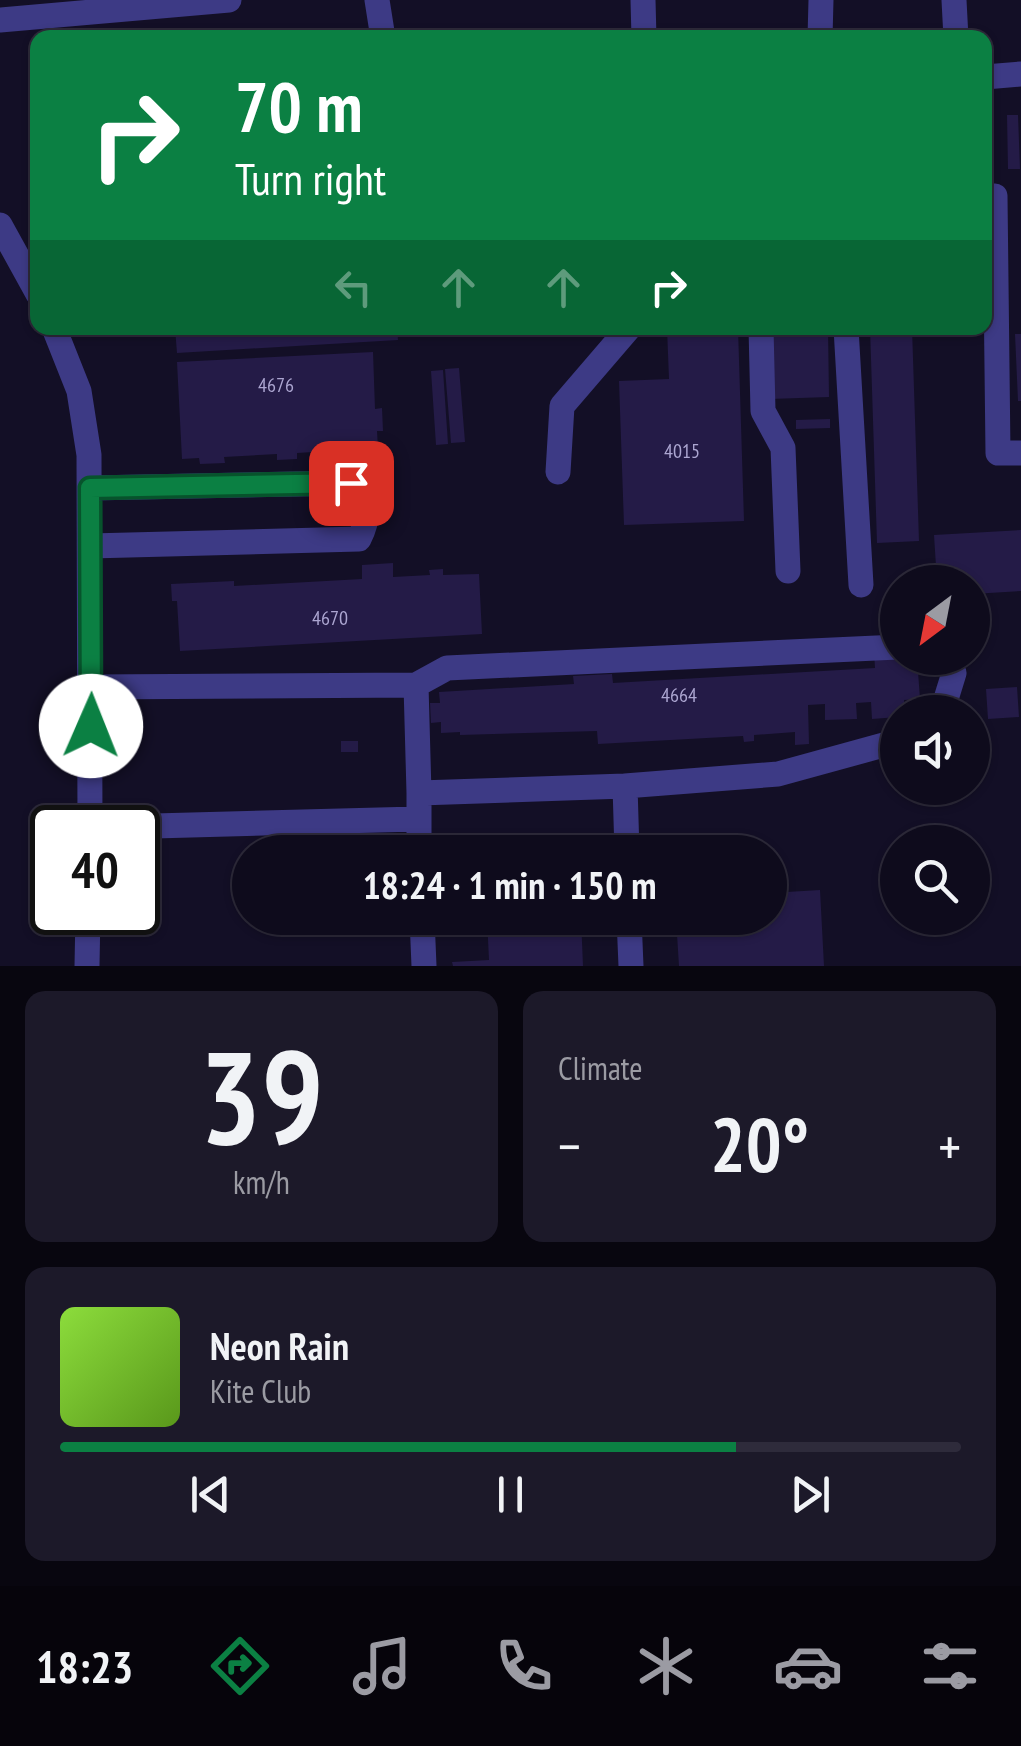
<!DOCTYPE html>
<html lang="en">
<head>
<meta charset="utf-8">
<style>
  body { margin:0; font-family:"PT Sans Narrow",sans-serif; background:#1c1929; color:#f1f3f6; height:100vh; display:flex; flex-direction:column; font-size:38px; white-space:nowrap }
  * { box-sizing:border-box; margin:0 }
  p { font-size:32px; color:#9b9ba3 }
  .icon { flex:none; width:55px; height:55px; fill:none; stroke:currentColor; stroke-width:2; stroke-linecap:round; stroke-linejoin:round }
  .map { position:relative; height:966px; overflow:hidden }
  .sheet { display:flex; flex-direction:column; gap:25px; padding:25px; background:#08060f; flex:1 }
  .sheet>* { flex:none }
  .hud { position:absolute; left:30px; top:30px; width:962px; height:305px; border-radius:20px; box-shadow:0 2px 8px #0004,0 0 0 2px #2e2b3b; background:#0b8043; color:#fff; overflow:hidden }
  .needle { width:65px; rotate:212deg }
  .tools { position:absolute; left:880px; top:565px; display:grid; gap:20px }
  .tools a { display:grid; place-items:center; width:110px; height:110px; border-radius:50%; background:#0e0b1c; box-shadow:0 2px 8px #0004,0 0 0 2px #2e2b3b; font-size:50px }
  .speed { position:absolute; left:30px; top:805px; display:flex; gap:20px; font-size:50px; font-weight:700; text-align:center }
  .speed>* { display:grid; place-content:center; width:130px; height:130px; border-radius:50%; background:#0e0b1c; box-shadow:0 2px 8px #0004,0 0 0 2px #2e2b3b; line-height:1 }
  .speed .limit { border:5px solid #111; border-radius:15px; background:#fff; color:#111 }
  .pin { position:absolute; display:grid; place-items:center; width:85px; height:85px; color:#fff; margin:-42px; border-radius:20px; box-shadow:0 5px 15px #0006 }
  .me { position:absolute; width:110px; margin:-55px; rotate:1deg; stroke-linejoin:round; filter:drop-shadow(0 0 8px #0008) }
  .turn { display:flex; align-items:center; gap:35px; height:210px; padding:0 40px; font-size:45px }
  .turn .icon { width:130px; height:130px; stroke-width:2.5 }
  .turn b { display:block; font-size:70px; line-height:85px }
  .lanes { display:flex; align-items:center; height:95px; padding:0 40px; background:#0003; justify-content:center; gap:50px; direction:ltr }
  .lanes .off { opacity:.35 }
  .big { font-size:75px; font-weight:800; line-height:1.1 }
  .sheet .widget { flex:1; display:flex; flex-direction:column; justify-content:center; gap:15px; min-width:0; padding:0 35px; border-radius:20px; background:#1c1929 }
  .sheet .dial { align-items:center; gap:0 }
  .dial b { font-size:130px; line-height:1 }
  .song { display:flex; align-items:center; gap:30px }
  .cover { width:120px; height:120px; border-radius:15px; background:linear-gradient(135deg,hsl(90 70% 55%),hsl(90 70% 35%)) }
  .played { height:10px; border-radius:5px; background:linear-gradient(90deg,#0b8043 75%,#2e2b3b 75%) }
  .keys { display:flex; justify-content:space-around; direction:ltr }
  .heat { display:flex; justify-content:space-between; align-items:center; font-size:55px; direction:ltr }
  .sheet .tiles { flex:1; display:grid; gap:25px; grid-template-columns:1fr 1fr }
  .widget:last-child { grid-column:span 2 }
  .trip { position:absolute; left:232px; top:835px; width:555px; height:100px; border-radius:50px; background:#0e0b1c; box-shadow:0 2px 8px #0004,0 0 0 2px #2e2b3b; font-weight:800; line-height:100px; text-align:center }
  .tab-bar { display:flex; height:160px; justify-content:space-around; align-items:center; background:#06040b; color:#9b9ba3 }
  .tab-bar .icon { width:70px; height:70px }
  .tab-bar .on { color:#0b8043 }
  .tab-bar b { font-size:45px; color:#f1f3f6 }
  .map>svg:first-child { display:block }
  .building { fill:#241b47 }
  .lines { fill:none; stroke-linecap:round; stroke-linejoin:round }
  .minor { stroke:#3d3a85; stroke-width:25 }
  .route-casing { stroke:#07532c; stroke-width:25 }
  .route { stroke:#0b8043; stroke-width:18 }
  .labels { text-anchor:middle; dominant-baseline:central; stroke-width:10; stroke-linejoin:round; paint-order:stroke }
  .number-label { font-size:20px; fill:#aca6d1 }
</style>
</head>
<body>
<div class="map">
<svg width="1021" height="966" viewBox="0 0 1021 966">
  <rect width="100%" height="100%" fill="#130f26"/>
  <!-- building -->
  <path class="building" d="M1007,115h11l2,54h-12z
    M175,328h222l1,12 -221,13z
    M667,328h71l6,193 -120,4 -5,-144 50,-2z
    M768,328h60l1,69 -59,2z
    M870,328h42l7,213 -42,2z
    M1015,334h6v67h-3z
    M373,352l2,57 7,-1 1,23h-6l1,17 -81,5v6l-20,1v-6l-53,3 1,6 -25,1 -1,-6 -17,1 -5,-97z
    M459,368l6,74 -14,1 -6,-74z
    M443,370l5,74 -12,1 -5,-74z
    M830,419v9l-34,1v-9z
    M1021,530v61l-49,3v-12h-35l-3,-47z
    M393,563v14l37,-2 -1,-5 14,-1v6l36,-1 3,60 -302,17 -3,-50h-5l-1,-17 63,-3v5l128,-7v-14z
    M874,652l43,6 3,41 -16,1 1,12h-7v5l-26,2 -1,-17 -15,1 1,16 -32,1v-16l-17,1 1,39 -14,1v-13l-41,3v6l-10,1 -1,-6 -145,8 -1,-13 -137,4v-3l-19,1v-11l-10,1 -1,-20h10l-1,-11 135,-8 -1,-8 39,-2 1,9 262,-15z
    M1017,687l2,30 -31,2 -2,-30z
    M341,741h17v11h-17z
    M820,890l4,76h-145l-3,-48h94v-25z
    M487,918h94l2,48h-130l-1,-4 37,-2z"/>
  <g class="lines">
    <!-- minor -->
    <path class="minor" d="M377,0l6,38
      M643,0l1,38
      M954,0l2,38
      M0,20l229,-20
      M820,38l1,-38
      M985,77l36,-3
      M985,197l10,-1 3,257h23
      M0,225l38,69
      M54,328l25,63 10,64 1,373
      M761,328l2,83 20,37 5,123
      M846,328l15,257
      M558,472l4,-66 67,-78
      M90,488l261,-5c17,20 20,32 8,56l-269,7
      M942,658l12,15 -12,39
      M416,685l31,-17 451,-21
      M91,687l325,-2 3,108
      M625,786l153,-12 120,-33
      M90,822l64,4 263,-7
      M419,852v-59l206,-7 2,66
      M422,918l2,48
      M629,918l2,48
      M87,966l1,-54"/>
  </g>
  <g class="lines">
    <!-- route casing -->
    <g class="route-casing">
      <path id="route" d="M91,726l-1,-238 261,-5"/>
    </g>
    <!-- route -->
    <use href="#route" class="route"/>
  </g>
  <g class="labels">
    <!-- number labels -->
    <g class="number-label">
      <text x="276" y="385">4676</text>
      <text x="682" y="451">4015</text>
      <text x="330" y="618">4670</text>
      <text x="679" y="695">4664</text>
    </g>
  </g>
</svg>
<div class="tools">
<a><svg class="needle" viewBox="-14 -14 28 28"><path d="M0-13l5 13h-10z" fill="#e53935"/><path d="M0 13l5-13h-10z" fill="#9b9ba3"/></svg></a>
<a><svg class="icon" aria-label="sound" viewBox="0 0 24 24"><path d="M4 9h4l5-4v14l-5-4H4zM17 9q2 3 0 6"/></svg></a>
<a><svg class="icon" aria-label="search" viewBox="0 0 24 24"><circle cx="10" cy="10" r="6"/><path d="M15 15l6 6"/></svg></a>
</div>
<div class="speed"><div class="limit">40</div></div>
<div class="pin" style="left:351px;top:483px;background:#d93025"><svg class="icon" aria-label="arrive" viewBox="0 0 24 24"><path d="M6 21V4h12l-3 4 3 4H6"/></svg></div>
<svg class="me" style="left:91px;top:726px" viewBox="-20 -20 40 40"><circle r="19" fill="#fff"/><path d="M0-13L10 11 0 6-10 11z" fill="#0b8043"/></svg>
<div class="trip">18:24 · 1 min · 150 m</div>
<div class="hud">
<div class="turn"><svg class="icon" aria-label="right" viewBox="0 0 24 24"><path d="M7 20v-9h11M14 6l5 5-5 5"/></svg><div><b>70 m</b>Turn right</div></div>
<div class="lanes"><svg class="icon off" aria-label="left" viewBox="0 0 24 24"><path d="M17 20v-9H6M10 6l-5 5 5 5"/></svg><svg class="icon off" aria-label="ahead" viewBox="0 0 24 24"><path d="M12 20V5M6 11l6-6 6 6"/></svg><svg class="icon off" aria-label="ahead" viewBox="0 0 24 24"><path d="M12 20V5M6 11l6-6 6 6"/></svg><svg class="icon" aria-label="right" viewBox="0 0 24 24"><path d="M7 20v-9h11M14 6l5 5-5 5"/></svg></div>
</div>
</div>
<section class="sheet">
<div class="tiles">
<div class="widget dial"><b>39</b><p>km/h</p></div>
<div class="widget"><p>Climate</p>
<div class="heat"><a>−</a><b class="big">20°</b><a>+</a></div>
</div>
<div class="widget">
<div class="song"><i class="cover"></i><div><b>Neon Rain</b><p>Kite Club</p></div></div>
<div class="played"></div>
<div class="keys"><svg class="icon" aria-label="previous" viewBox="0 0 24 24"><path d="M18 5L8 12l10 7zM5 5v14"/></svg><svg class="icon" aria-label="pause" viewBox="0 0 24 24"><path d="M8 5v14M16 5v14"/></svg><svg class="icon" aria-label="next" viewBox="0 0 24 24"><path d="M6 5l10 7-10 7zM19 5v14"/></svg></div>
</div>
</div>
</section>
<nav class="tab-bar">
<b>18:23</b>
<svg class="icon on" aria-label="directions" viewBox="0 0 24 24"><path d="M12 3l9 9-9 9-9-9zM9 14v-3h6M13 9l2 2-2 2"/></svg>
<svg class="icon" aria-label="music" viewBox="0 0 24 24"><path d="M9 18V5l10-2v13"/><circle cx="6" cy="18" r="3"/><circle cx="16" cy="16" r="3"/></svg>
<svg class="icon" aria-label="phone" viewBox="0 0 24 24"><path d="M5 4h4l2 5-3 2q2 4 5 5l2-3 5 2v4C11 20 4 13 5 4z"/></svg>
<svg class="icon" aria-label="climate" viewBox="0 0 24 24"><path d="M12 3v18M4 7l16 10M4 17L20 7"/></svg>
<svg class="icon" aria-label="car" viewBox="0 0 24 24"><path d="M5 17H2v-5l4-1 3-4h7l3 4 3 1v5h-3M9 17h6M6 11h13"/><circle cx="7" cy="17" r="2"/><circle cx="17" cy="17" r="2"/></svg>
<svg class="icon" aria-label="filters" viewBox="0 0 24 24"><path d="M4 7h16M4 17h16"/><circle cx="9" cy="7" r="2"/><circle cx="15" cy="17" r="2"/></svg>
</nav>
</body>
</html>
